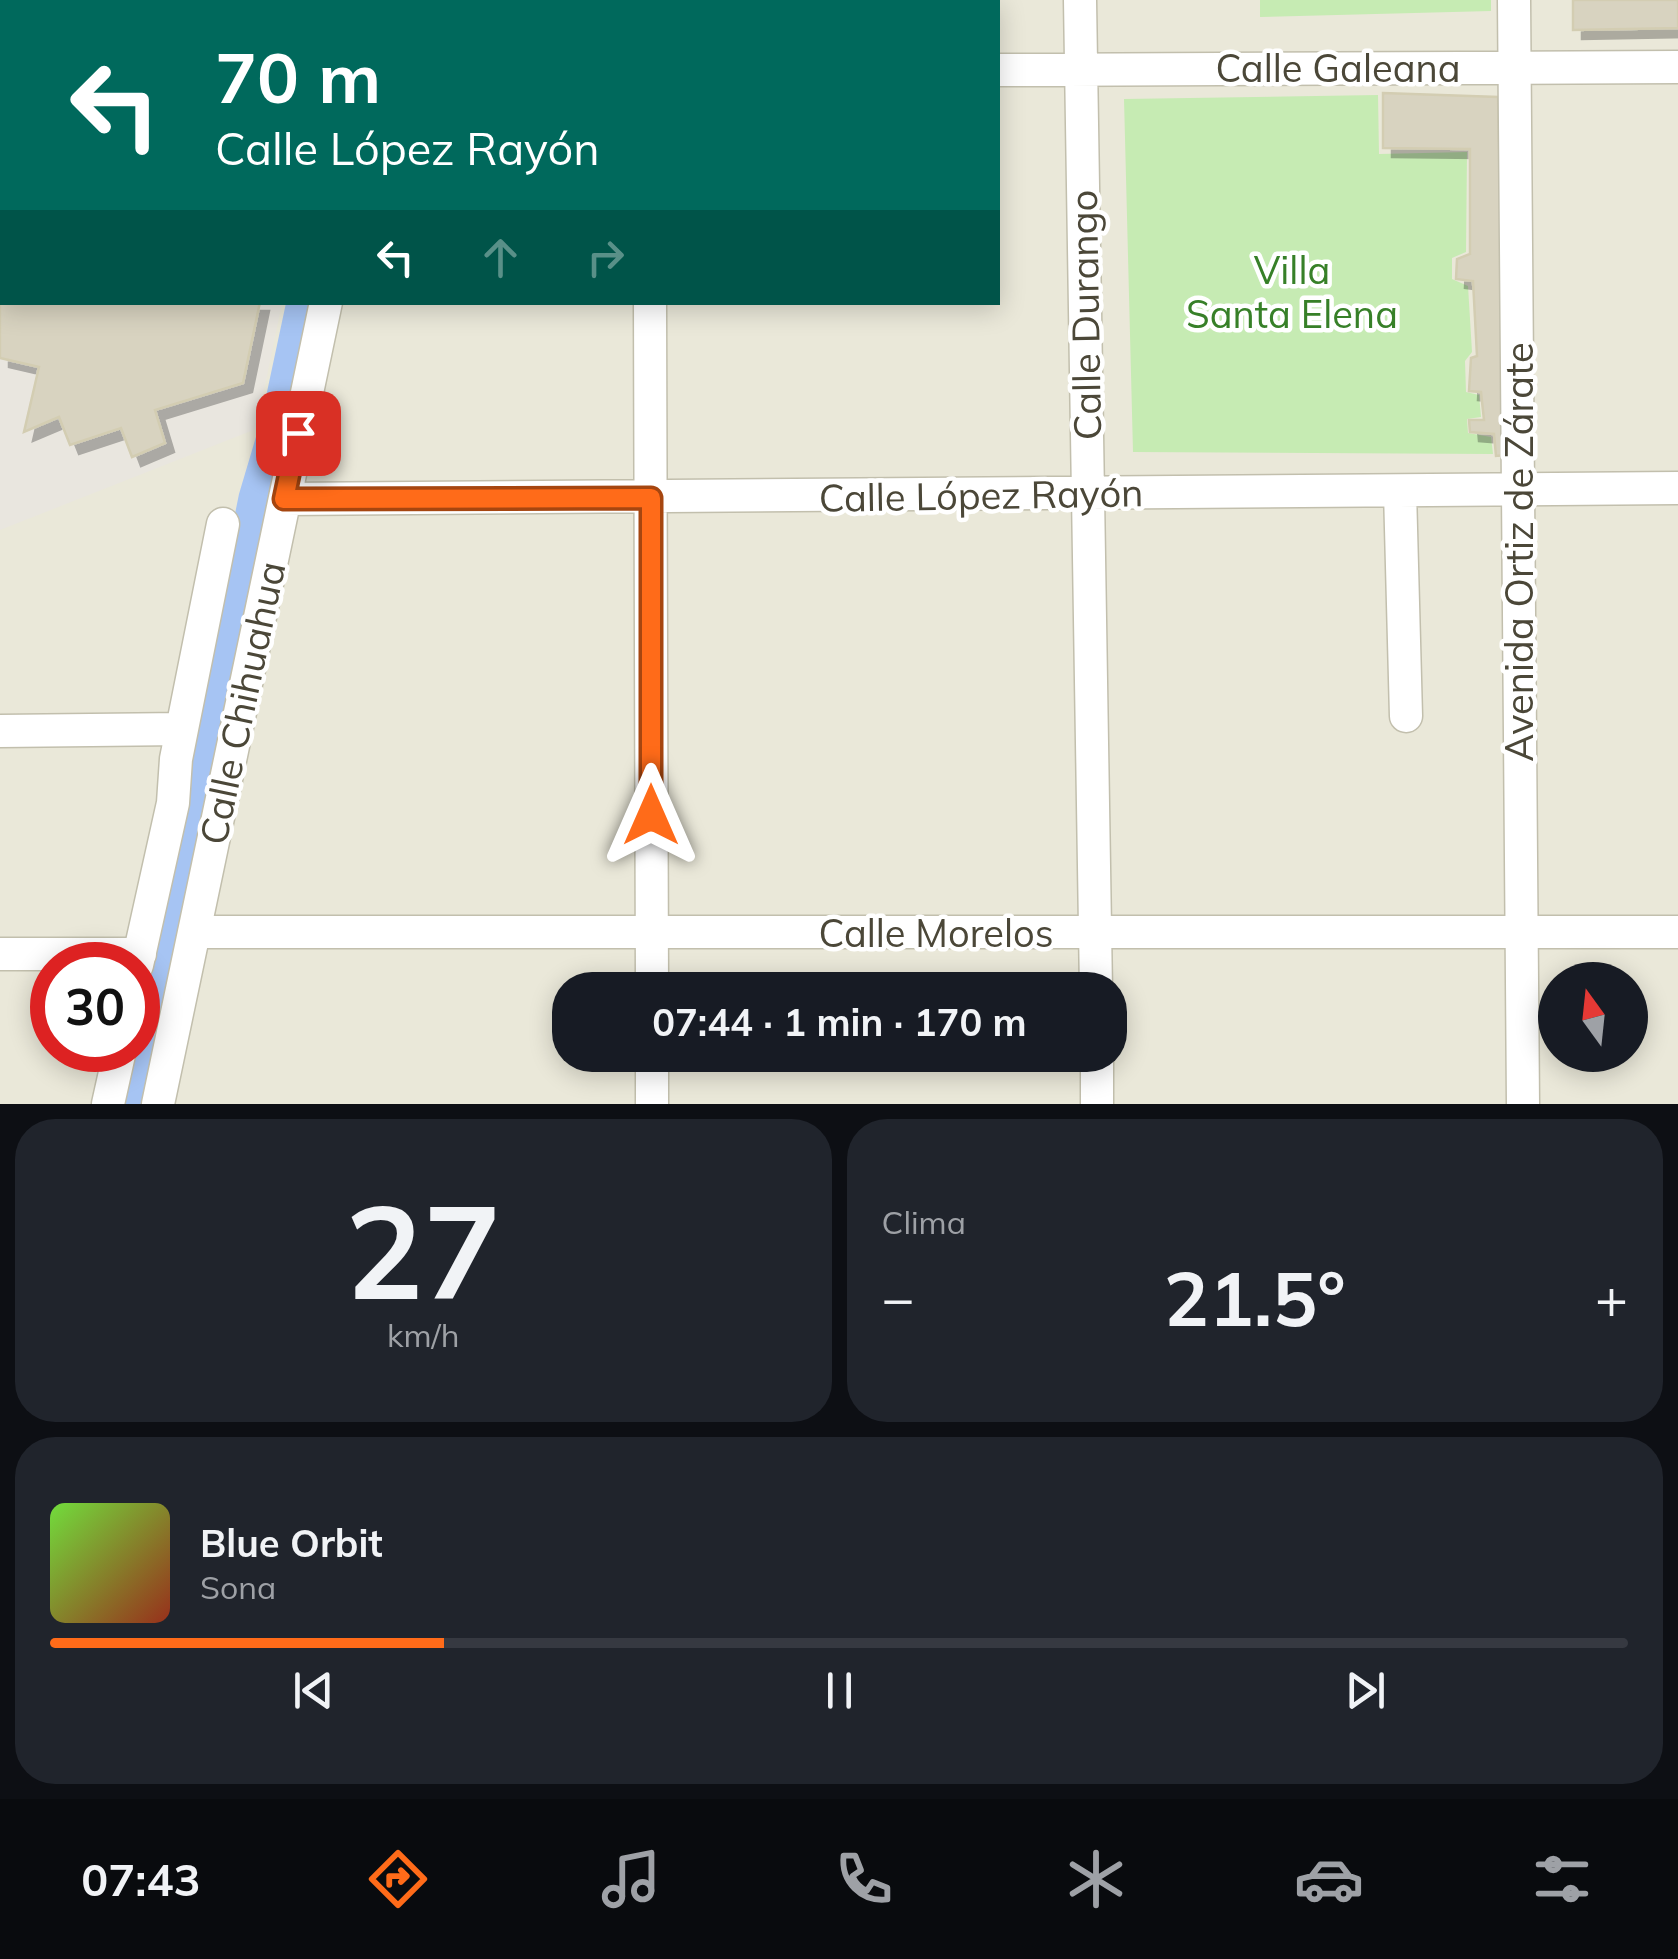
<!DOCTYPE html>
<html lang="es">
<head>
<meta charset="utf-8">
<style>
  body { margin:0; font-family:Mulish,sans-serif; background:#20242c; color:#f1f3f6; height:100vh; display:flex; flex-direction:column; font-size:38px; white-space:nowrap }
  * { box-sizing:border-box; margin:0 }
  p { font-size:32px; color:#9ea1a6 }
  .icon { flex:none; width:55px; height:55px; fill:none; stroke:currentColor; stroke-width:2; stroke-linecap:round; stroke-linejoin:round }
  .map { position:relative; height:1104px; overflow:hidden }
  .panel { display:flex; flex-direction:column; gap:15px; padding:15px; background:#0d0f14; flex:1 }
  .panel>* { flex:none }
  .hud { position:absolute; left:0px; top:0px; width:1000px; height:305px; box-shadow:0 5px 25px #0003; background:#00695c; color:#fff; overflow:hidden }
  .needle { width:65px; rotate:345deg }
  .buttons { position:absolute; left:1538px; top:962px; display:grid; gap:20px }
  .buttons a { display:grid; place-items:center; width:110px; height:110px; border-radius:50%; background:#171b24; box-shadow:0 5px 25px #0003; font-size:50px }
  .speed { position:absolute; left:30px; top:942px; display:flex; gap:20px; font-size:50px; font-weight:700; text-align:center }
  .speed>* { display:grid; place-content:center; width:130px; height:130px; border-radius:50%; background:#171b24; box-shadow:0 5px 25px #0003; line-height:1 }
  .speed .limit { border:15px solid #d22; background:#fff; color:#111 }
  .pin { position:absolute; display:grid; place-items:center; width:85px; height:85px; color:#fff; margin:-42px; border-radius:20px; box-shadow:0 5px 15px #0006 }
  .me { position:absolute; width:110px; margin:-55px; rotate:0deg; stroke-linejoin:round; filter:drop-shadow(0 0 8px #0008) }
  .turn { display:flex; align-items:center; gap:35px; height:210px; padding:0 50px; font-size:45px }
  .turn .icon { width:130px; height:130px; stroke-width:2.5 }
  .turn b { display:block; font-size:70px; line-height:85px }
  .lanes { display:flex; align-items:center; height:95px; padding:0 50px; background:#0003; justify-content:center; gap:50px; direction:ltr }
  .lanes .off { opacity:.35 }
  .big { font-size:75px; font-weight:700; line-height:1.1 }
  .panel .tile { flex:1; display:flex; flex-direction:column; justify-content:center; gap:15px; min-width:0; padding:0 35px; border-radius:40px; background:#20242c }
  .panel .dial { align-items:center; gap:0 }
  .dial b { font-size:130px; line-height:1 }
  .song { display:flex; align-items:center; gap:30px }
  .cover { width:120px; height:120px; border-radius:15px; background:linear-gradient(135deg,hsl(100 70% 55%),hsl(10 70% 35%)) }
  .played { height:10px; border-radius:5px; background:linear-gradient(90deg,#ff6b19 25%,#363941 25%) }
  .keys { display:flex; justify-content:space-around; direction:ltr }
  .heat { display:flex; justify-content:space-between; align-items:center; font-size:55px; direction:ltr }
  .panel .tiles { flex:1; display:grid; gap:15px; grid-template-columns:1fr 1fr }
  .tile:last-child { grid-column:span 2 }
  .trip { position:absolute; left:552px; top:972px; width:575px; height:100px; border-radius:40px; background:#171b24; box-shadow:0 5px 25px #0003; font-weight:700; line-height:100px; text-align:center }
  .tabs { display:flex; height:160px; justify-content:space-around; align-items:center; background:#090b0e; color:#9ea1a6 }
  .tabs .icon { width:70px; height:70px }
  .tabs .current { color:#ff6b19 }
  .tabs b { font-size:45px; color:#f1f3f6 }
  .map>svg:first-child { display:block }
  .residential { fill:#eae8d9; fill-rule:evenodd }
  .industrial { fill:#e9e6df }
  .green { fill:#c6ebb3 }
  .water { fill:#a6c4f3 }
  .building { fill:#d8d3c0; stroke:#d3cdb2; stroke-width:2.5; filter:url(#shadow) }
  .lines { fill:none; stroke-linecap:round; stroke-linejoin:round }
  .minor-casing { stroke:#c2bfad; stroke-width:35 }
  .minor { stroke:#fff; stroke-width:32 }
  .route-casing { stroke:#a64610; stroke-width:25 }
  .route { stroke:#ff6b19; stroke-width:18 }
  .labels { text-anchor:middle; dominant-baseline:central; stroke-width:9; stroke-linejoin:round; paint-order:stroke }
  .street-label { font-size:38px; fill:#4b4738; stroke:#fff }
  .park-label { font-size:38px; fill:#378028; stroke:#fff }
</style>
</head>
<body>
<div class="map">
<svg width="1678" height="1104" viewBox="0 0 1678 1104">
  <defs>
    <filter id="shadow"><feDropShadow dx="9" dy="9" stdDeviation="0" flood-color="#0004"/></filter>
  </defs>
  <rect width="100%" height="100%" fill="#f6f5eb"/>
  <!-- residential -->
  <path class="residential" d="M0,0h1678v1104h-1678zM2,2h996v300h-996zM52,965h86v85h-86zM1555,980h75v75h-75zM570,990h540v65h-540z"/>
  <!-- industrial -->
  <path class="industrial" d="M0,0h346l-344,2v300l280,1 -26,126 -256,101z"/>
  <!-- green -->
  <path class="green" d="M1260,0h231v11l-231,6z
    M1378,95l1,59 88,-2 -1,100 -14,6v21l16,7 4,66 -7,9 1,31 13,3 2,22 -14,2 1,14 23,4 2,17 -360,-2 -9,-353z"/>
  <!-- water -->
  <path class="water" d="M286,303h29l-167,801h-34l12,-54h12v-50l48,-219 10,-73 43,-214 22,-74z"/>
  <!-- building -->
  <path class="building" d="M0,0h85v2h-83l-2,7z
    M1573,0h105v28l-105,2z
    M0,82h2v220h258l-17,81 -88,27 10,33 -33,14 -11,-29 -51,17 -11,-28 -35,15 15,-65 -39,-9z
    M1383,93l115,4 8,358 -10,1 -2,-22 -24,-2 -1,-12h15l-3,-28 -12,-1 2,-33 6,-2 -4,-75 -17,-2 1,-20 13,-5v-105l-87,-1z"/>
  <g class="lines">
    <!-- minor casing -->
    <g class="minor-casing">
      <path id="minor" d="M650,0v2
        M1080,0l16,990
        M1514,0l9,1104
        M389,2v-2
        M998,70l680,-3
        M0,72l2,-1
        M650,302l2,688
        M1400,491l6,225
        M285,499l1393,-11
        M0,731l182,-2
        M194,932h1484
        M0,954h140
        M137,965l36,-162 3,-44 47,-235
        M652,1055v49
        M1097,1055v49
        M108,1104l12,-54
        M158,1104l168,-802"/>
    </g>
    <!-- minor -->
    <use href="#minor" class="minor"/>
  </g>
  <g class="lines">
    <!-- route casing -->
    <g class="route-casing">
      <path id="route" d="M298,433l-14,66 367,-1v317"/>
    </g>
    <!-- route -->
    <use href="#route" class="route"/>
  </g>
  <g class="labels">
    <!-- street labels -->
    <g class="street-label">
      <text x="1338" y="68">Calle Galeana</text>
      <text transform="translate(1085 315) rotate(-91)">Calle Durango</text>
      <text transform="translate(981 495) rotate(-1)">Calle López Rayón</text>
      <text transform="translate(1519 552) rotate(-90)">Avenida Ortiz de Zárate</text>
      <text transform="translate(242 703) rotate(-78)">Calle Chihuahua</text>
      <text x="936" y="933">Calle Morelos</text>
    </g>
    <!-- park labels -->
    <g class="park-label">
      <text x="1292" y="270">Villa<tspan x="1292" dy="44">Santa Elena</tspan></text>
    </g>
  </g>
</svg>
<div class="buttons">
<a><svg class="needle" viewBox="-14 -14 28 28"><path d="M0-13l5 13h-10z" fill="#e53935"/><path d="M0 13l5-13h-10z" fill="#9ea1a6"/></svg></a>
</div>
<div class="speed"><div class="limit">30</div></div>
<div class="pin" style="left:298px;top:433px;background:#d93025"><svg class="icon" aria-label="arrive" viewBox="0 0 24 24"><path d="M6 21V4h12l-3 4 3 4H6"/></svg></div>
<svg class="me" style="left:651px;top:815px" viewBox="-20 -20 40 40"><path d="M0-17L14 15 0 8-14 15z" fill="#ff6b19" stroke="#fff" stroke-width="4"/></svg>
<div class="trip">07:44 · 1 min · 170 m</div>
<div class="hud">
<div class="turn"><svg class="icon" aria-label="left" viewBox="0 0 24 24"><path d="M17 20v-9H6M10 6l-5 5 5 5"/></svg><div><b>70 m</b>Calle López Rayón</div></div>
<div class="lanes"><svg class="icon" aria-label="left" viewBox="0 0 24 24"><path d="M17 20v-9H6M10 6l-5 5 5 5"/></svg><svg class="icon off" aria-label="ahead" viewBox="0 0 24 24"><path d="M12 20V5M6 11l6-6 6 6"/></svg><svg class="icon off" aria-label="right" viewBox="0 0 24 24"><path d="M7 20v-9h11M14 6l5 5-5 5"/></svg></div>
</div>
</div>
<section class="panel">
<div class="tiles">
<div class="tile dial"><b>27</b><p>km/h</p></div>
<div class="tile"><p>Clima</p>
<div class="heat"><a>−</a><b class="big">21.5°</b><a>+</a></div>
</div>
<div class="tile">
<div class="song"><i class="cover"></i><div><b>Blue Orbit</b><p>Sona</p></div></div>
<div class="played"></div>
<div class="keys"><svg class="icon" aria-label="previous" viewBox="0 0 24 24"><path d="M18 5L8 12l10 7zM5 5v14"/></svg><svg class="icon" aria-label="pause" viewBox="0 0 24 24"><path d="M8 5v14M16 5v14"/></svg><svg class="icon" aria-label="next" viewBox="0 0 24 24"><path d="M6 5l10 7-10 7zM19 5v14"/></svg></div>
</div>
</div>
</section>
<nav class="tabs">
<b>07:43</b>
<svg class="icon current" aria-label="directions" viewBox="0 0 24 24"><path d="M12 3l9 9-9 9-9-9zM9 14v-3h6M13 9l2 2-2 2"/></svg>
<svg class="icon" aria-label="music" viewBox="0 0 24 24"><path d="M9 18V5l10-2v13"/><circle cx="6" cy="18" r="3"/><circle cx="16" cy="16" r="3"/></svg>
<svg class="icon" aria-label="phone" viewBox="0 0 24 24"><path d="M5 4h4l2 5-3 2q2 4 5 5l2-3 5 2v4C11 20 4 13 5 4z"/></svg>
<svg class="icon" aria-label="climate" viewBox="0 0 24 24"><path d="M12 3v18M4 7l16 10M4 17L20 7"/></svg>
<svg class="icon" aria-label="car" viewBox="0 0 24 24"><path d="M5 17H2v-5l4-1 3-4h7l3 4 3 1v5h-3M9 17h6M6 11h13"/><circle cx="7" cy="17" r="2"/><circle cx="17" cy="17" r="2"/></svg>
<svg class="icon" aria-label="filters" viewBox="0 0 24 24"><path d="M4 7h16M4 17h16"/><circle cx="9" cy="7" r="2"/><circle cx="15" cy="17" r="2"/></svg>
</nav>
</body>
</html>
